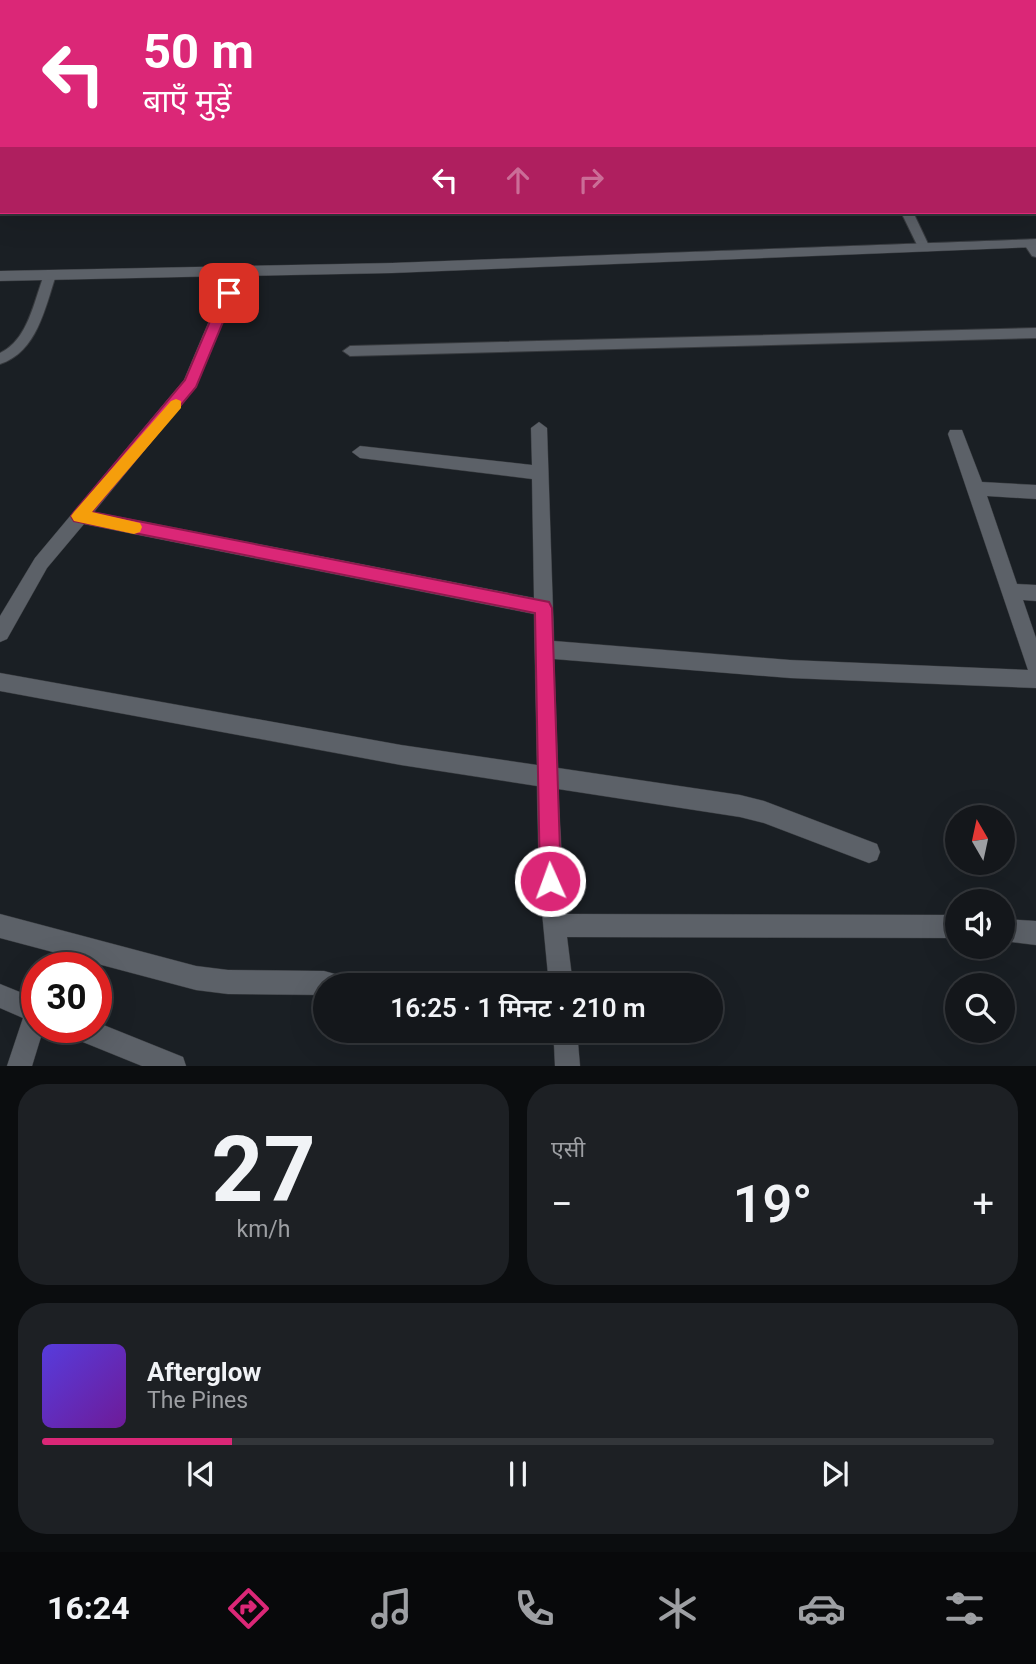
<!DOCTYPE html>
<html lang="hi">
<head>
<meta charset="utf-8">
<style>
  body { margin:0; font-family:Roboto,"Noto Sans Devanagari",sans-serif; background:#1d2024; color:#f1f3f6; height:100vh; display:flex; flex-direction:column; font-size:26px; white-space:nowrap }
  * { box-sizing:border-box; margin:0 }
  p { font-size:23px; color:#9d9fa3 }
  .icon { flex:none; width:38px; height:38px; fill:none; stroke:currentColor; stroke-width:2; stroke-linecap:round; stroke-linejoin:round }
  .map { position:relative; height:1066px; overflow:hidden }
  .sheet { display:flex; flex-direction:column; gap:18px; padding:18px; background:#0b0d0f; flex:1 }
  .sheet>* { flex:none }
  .hud { position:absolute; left:0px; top:0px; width:1036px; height:214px; box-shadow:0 7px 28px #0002,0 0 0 2px #33363a; background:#db2777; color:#fff; overflow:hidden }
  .needle { width:46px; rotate:351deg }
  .tools { position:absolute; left:945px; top:805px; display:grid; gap:14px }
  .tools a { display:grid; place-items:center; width:70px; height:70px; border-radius:50%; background:#14171b; box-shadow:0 7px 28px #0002,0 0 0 2px #33363a; font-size:35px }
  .speed { position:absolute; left:21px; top:952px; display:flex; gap:14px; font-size:35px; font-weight:700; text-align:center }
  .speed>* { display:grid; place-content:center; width:91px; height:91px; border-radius:50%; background:#14171b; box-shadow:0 7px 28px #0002,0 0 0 2px #33363a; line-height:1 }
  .speed .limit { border:10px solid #d22; background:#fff; color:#111 }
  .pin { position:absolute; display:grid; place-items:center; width:60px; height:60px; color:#fff; margin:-30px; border-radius:14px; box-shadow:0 4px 10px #0006 }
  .me { position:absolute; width:77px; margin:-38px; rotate:358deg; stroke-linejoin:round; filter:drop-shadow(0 0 5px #0008) }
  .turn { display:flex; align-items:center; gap:24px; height:147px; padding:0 28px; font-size:32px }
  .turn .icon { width:91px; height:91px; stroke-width:2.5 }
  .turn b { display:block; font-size:49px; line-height:60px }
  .lanes { display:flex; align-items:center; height:66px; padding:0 28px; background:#0003; justify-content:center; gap:35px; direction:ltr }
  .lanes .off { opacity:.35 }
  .big { font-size:52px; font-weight:600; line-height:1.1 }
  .sheet .card { flex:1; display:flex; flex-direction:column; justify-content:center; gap:10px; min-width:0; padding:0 24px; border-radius:28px; background:#1d2024 }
  .sheet .dial { align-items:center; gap:0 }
  .dial b { font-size:91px; line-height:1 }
  .song { display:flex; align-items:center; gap:21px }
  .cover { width:84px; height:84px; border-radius:10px; background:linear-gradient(135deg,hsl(250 70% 55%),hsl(280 70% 35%)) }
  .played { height:7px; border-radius:4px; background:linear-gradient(90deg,#db2777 20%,#33363a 20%) }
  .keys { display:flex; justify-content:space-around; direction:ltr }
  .heat { display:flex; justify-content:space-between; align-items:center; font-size:38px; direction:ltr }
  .sheet .tiles { flex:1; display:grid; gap:18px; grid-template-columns:1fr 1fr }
  .card:last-child { grid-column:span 2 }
  .trip { position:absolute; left:313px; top:973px; width:410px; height:70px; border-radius:35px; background:#14171b; box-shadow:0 7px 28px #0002,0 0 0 2px #33363a; font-weight:600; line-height:70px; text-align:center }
  .tabs { display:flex; height:112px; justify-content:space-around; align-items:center; background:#08090b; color:#9d9fa3 }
  .tabs .icon { width:49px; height:49px }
  .tabs .current { color:#db2777 }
  .tabs b { font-size:32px; color:#f1f3f6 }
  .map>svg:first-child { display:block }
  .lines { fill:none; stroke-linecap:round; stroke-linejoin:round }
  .lane-casing { stroke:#373a3e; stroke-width:2 }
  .street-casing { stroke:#373a3e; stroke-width:1 }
  .lane { fill:#5c6168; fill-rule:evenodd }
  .street { fill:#5c6168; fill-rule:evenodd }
  .route { fill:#db2777; stroke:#8e194d; stroke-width:2 }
  .slow { fill:#f59e0b }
</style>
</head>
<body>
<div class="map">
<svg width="1036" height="1066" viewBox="0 0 1036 1066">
  <rect width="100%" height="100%" fill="#1a1f24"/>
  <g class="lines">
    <!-- lane casing -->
    <g class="lane-casing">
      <path id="lane" d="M544,0h10v2h-9z
        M801,0h10v2h-9z
        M1034,6l2,1v7l-2,-1z
        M1034,39h2v6h-2z
        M901,212h12l17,36 -2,3h-8z
        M1030,240l6,4v13l-4,-1 -8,-12z
        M50,271l6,4c-11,33 -19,77 -56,89v-11c28,-13 34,-52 44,-78z
        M1036,328v10l-686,18 -7,-5 7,-5z"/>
    </g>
    <!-- street casing -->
    <g class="street-casing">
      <path id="street" d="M1036,239v8l-644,26 -150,3 -46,111 -102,125 440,86 -2,-119 -172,-21 -8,-6 8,-6 172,19 -1,-37 8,-6 8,6 7,213 236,19 238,10 -80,-236 2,-4h12l20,52 54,3v14l-49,-3 30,88 19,1v16l-13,-1 13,38v50l-246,-10 -236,-19 4,109 182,27 24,6 113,43 3,8 -3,8 -8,3 -105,-40 -24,-6 -182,-28 7,125 392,1v23l-390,-1 6,48h-24l-10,-104 -2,-95 -136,-21 -401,-74v-18l401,72 136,20 -3,-151 -450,-90 -37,44 -40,71 -7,3v-26l35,-58 149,-178 44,-104 -228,5v-10l392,-8z
        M0,914l196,52 32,4 96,1 22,6 4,8h-24v10l-98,-1 -32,-4 -196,-52z
        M1003,919l33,2v24l-33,-4z
        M0,984l37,15v28h7l-12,39h-25l16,-48 -23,-10z
        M96,1022l87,35 3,9h-44l-74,-30 -3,-9h31z
        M533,1031h44l3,35h-25l-1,-21 -18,-5z"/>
    </g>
    <!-- lane -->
    <use href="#lane" class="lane"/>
    <!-- street -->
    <use href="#street" class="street"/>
  </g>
  <!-- route -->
  <path class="route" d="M229,288l6,5 -39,94 -104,125 457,90 3,6 9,273 -3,8 -8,3 -7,-3 -3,-8 -5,-268 -461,-92 -3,-5 3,-4 111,-132 37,-87z"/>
  <!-- slow -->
  <path class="slow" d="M176,399l5,2v7l-89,104 48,11 2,4 -2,5 -6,2 -60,-13 -3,-5 3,-4 97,-111z"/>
</svg>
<div class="tools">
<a><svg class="needle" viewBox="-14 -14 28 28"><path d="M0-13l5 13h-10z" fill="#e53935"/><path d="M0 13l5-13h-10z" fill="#9d9fa3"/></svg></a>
<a><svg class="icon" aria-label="sound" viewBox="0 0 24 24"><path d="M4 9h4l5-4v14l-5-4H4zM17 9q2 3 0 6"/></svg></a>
<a><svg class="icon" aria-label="search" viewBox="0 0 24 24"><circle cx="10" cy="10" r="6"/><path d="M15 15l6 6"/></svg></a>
</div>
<div class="speed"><div class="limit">30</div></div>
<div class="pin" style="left:229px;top:293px;background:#d93025"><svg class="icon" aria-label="arrive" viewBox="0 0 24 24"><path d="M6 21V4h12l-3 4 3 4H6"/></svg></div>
<svg class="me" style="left:550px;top:881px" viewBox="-20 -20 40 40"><circle r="17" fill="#db2777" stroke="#fff" stroke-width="3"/><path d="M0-11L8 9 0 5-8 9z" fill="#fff"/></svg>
<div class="trip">16:25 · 1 मिनट · 210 m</div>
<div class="hud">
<div class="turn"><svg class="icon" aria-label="left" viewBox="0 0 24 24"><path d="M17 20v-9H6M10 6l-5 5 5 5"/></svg><div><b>50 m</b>बाएँ मुड़ें</div></div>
<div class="lanes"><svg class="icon" aria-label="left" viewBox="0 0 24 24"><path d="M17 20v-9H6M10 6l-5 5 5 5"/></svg><svg class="icon off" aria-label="ahead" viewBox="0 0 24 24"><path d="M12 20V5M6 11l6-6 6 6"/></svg><svg class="icon off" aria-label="right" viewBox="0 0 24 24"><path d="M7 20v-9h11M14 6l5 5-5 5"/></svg></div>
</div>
</div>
<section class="sheet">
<div class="tiles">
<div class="card dial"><b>27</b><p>km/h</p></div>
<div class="card"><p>एसी</p>
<div class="heat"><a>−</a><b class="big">19°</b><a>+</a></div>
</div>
<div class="card">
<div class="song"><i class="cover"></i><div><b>Afterglow</b><p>The Pines</p></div></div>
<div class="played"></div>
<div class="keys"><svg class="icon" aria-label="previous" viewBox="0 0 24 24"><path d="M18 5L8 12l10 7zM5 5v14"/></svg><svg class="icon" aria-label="pause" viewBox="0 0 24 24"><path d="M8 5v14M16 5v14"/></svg><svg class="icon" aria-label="next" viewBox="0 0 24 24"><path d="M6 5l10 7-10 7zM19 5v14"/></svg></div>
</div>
</div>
</section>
<nav class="tabs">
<b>16:24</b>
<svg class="icon current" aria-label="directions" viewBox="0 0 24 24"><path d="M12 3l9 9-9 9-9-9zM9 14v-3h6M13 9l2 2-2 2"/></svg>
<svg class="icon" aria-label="music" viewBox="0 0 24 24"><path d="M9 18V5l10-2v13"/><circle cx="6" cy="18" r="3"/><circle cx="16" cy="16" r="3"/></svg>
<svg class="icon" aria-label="phone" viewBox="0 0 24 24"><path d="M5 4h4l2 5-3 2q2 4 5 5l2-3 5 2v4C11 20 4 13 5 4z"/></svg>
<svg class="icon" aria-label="climate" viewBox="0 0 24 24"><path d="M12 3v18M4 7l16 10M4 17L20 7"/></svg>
<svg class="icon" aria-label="car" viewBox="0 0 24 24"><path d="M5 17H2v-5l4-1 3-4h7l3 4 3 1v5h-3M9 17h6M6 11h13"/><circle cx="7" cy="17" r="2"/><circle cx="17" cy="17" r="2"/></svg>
<svg class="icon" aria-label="filters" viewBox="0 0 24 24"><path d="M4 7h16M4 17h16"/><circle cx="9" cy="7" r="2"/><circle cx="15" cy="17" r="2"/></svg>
</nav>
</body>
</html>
